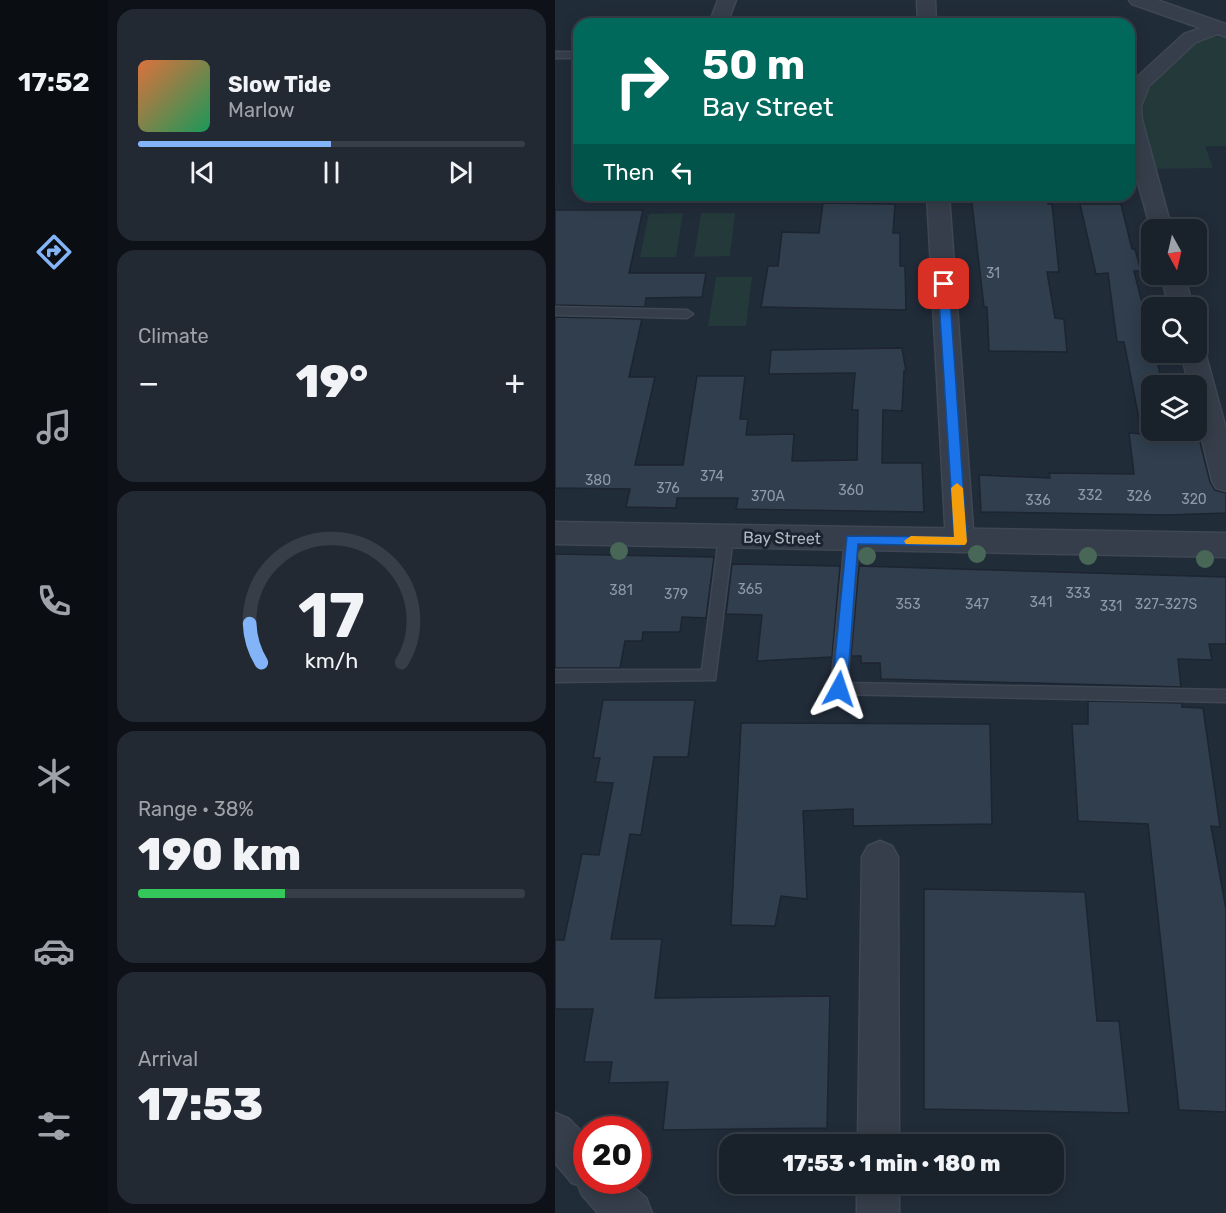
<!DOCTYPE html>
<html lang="en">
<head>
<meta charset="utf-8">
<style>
  body { margin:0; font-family:Rubik,sans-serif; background:#222933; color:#f1f3f6; height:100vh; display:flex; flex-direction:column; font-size:22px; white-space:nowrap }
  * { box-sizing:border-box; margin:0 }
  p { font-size:20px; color:#9fa3a9 }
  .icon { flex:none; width:33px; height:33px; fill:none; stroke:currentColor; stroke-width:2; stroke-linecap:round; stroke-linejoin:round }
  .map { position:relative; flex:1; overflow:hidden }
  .panel { display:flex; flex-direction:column; gap:9px; padding:9px; background:#0e1218; width:447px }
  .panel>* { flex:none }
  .hud { position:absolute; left:18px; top:18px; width:562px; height:183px; border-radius:18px; box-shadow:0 3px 15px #0003,0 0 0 2px #373e47; background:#00695c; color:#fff; overflow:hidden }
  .needle { width:39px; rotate:172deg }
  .fabs { position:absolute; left:586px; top:219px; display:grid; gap:12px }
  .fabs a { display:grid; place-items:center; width:66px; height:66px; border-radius:12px; background:#19212b; box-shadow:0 3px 15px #0003,0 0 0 2px #373e47; font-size:30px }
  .speed { position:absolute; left:18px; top:1116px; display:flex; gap:12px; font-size:30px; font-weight:700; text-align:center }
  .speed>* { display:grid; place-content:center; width:78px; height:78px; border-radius:50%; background:#19212b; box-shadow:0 3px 15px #0003,0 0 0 2px #373e47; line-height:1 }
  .speed .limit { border:9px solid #d22; background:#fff; color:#111 }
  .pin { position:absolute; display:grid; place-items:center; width:51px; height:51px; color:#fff; margin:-26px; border-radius:12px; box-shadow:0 3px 9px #0006 }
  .me { position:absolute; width:66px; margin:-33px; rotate:5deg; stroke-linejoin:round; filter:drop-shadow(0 0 4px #0008) }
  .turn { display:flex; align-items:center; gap:21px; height:126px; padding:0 30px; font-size:27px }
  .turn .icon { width:78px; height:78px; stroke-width:2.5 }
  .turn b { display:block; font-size:42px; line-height:51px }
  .then { display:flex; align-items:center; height:57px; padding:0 30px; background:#0003; gap:12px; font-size:22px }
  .big { font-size:45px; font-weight:800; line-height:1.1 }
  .panel .widget { flex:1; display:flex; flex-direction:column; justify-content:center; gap:9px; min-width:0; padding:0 21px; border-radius:18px; background:#222933 }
  .panel .dial { align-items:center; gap:0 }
  .dial svg { height:156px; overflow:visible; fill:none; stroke:#373e47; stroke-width:7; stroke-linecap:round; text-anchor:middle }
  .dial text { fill:#f1f3f6; stroke:none }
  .song { display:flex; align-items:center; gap:18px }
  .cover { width:72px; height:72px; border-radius:9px; background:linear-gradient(135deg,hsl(20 70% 55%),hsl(150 70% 35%)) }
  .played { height:6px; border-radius:3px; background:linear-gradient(90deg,#83b4f7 50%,#373e47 50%) }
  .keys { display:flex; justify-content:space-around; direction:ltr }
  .heat { display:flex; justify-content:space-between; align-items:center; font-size:33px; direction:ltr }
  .charge { height:9px; border-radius:4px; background:linear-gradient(90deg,#34c759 38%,#373e47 0) }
  .trip { position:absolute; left:164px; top:1134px; width:345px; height:60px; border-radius:18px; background:#19212b; box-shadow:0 3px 15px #0003,0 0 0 2px #373e47; font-weight:800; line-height:60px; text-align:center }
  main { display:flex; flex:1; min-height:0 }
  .dock { display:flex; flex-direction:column; width:108px; justify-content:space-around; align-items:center; background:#0a0d11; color:#9fa3a9 }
  .dock .icon { width:42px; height:42px }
  .dock .on { color:#83b4f7 }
  .dock b { font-size:27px; color:#f1f3f6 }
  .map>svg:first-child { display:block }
  .green { fill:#23393a }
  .building { fill:#303e4d; stroke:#1c2530; stroke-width:1.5 }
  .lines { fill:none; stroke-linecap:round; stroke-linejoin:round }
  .service-casing { stroke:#3e4753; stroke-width:3 }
  .minor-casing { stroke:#3e4753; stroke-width:3 }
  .tertiary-casing { stroke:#3e4753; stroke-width:3 }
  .service { fill:#353e4a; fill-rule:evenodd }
  .minor { fill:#353e4a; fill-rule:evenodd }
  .tertiary { fill:#353e4a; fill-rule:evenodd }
  .tree { fill:#486757 }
  .route { fill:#1a73e8; stroke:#114b97; stroke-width:1.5 }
  .slow { fill:#f59e0b }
  .labels { text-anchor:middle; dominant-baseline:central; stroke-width:6; stroke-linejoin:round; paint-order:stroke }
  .number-label { font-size:14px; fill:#8f99a6 }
  .street-label { font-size:16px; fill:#b0b9c6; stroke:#1a232e }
</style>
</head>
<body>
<main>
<nav class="dock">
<b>17:52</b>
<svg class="icon on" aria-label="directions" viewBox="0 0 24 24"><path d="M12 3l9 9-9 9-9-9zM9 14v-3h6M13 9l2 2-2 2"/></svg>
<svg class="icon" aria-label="music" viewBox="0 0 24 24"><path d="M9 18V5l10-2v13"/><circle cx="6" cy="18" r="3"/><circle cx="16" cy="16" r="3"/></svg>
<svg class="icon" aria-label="phone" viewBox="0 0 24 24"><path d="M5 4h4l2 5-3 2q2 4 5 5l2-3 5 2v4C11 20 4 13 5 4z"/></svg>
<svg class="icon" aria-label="climate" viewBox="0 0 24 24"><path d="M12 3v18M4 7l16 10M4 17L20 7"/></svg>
<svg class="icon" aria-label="car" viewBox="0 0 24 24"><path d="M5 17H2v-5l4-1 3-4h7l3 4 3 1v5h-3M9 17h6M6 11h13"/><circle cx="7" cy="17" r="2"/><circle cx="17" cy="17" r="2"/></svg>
<svg class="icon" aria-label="filters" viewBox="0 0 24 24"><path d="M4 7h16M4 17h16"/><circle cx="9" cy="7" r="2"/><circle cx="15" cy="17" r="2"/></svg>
</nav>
<section class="panel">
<div class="widget">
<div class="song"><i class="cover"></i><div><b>Slow Tide</b><p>Marlow</p></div></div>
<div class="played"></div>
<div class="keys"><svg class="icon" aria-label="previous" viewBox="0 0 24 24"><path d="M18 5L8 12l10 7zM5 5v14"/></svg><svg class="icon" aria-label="pause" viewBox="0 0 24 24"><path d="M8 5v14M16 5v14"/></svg><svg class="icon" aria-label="next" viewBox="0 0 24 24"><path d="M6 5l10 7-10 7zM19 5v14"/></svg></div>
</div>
<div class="widget"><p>Climate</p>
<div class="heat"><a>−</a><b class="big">19°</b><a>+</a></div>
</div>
<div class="widget dial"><svg viewBox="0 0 100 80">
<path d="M14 69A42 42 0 1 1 86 69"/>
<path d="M14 69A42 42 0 0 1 8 49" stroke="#83b4f7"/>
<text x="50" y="56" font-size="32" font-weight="700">17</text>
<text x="50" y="72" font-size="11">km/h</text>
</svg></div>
<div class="widget"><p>Range · 38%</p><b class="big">190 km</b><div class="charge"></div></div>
<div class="widget"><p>Arrival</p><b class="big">17:53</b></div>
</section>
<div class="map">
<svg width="671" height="1213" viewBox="0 0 671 1213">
  <rect width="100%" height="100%" fill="#212c39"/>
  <!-- green -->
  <path class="green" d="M656,36l15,2v108h-21l8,22 -58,1c-15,-53 -25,-69 21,-109 11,-10 20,-19 35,-24z
    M128,213l-7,44h-36l9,-43z
    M146,213h34l-5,43 -36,1z
    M161,277h36l-6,49h-38z"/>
  <!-- building -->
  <path class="building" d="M416,195h76l1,9h4l7,68h-12l8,46 9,1 3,33 -78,-1 -2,-44h-3z
    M268,203l72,1 -2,29h7v33h5l1,44 -145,-3 7,-41h10l4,-34 37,1z
    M525,204h41l11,45h3l6,22h-7l18,72v9h3l8,34h-11v42l-11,1 -17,-87h-7l-9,-69 -12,1z
    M0,210h88l-14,63h77l-4,24 -56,1 -1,9 -90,-2z
    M0,317l87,2 -13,58h26l-20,88h48l14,-89h48l-5,43h8l-2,16 48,-1 -2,27 65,-1 1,-50h-6l3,-37 -86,1 2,-24 131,-2 4,23h-2l-2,40 -19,-1 -1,53h40l2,49 -188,-3 2,-11h-61l-1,10 -50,-1 4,-18 -75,-1z
    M586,430h56l13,52 5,8 11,3v20l-59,2 -186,-3 -2,-37 71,3 -1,-5 85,1 -5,-41 13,1z
    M0,554l159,3 -8,61 -24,-1 -2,15h-37l-1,9h-17l-5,27h-65z
    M177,564l108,2 -8,91 -75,4 5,-46 -36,-1z
    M304,566l367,11v67h-17l3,16 -34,-1 3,28 -300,-8 -1,-16h-19v-7h-10z
    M48,700h92l-7,57h-34l-13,78 -11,-1 -19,105h51l-7,59 175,-2 -3,132 -164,2 5,-48 -59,1 3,-21h-28l9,-53h-38v-69h9l18,-86 17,1 14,-72 -18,-1 5,-24h-7z
    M533,701l94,2v4l21,1 17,119 -9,-1 15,83v203l-47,-2 -31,-286 -70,-3 -6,-97h16z
    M186,723l249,1 2,100 -139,2v-17l-50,2 4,88 -26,-3 -6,30 -44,-1z
    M369,889l161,3 12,129h22l10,92 -205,-4z"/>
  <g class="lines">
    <!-- service casing -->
    <g class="service-casing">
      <path id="service" d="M0,52h24v6h-24z
        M0,307l132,3 6,4 -6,4 -132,-3z
        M171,532l7,5 -18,143 -160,2v-12h147l17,-133z
        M297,534l7,5 -12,144 379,7v12l-393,-8 -2,-5 14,-150z"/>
    </g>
    <!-- minor casing -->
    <g class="minor-casing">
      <path id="minor" d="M163,0h18l-9,24h-18z
        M362,0h18l1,24h-18z
        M661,23l6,1 3,4 -3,4 -26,10 -47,44 -8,20 1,14 30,110h-20v3l-23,-83v-63l6,-8 49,-45z
        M372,195h22l25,347 -4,7 -10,3 -10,-3 -4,-7z
        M606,274h23l9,34h-24z
        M642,345l5,1 3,6 21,77v62l-10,-3 -4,-7 -15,-62v-33h-8l-8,-34h16z
        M325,841l12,5 6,11 1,287h-41l4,-287 6,-11z
        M0,1113l14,6 18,18v43h38l21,18 6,15h-54l-16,-18 -4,-10 -6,-2 -17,-20z
        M302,1184h42v29h-42z"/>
    </g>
    <!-- tertiary casing -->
    <g class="tertiary-casing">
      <path id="tertiary" d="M574,0h28l69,24v13l-94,-33z
        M0,522l671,11v24l-671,-13z"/>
    </g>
    <!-- service -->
    <use href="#service" class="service"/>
    <!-- minor -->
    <use href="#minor" class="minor"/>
    <!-- tertiary -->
    <use href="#tertiary" class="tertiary"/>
  </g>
  <!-- trees -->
  <g class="tree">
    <circle cx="64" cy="551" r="9"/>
    <circle cx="422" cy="554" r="9"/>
    <circle cx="312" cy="556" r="9"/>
    <circle cx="533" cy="556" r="9"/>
    <circle cx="650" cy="559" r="9"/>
  </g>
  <!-- route -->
  <path class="route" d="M389,281l5,3 18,258 -7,4 -102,-2 -11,145 -3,4h-10l-2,-4 15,-153 107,1 -16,-253z"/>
  <!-- slow -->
  <path class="slow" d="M402,483l6,5 4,54 -2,3 -59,-1 -2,-3 7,-5 43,1 -3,-49z"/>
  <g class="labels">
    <!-- number labels -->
    <g class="number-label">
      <text x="438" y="273">31</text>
      <text x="157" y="476">374</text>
      <text x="43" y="480">380</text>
      <text x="113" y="488">376</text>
      <text x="296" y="490">360</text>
      <text x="535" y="495">332</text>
      <text x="213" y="496">370A</text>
      <text x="584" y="496">326</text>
      <text x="639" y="499">320</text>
      <text x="483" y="500">336</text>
      <text x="195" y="589">365</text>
      <text x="66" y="590">381</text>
      <text x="523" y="593">333</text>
      <text x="121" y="594">379</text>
      <text x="486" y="602">341</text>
      <text x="353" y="604">353</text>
      <text x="422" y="604">347</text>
      <text x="611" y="604">327-327S</text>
      <text x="556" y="606">331</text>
    </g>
    <!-- street labels -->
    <g class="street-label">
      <text transform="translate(227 538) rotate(1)">Bay Street</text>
    </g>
  </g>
</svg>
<div class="fabs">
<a><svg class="needle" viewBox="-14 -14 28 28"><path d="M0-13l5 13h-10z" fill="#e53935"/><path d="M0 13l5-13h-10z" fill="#9fa3a9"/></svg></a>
<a><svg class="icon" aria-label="search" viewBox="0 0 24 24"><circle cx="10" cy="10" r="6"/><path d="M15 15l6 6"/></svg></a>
<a><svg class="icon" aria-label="layers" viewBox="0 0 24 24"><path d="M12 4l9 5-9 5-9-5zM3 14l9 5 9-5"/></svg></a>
</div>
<div class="speed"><div class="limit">20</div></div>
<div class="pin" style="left:389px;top:284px;background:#d93025"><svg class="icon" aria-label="arrive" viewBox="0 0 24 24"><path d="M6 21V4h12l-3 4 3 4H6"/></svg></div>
<svg class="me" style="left:284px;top:689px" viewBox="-20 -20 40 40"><path d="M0-17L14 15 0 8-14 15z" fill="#1a73e8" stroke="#fff" stroke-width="4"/></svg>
<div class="trip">17:53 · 1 min · 180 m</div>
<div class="hud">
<div class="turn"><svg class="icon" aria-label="right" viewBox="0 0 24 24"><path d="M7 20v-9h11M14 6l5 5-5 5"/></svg><div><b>50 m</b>Bay Street</div></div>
<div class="then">Then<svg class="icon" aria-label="left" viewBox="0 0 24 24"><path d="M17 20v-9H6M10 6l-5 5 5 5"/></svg></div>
</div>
</div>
</main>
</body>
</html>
